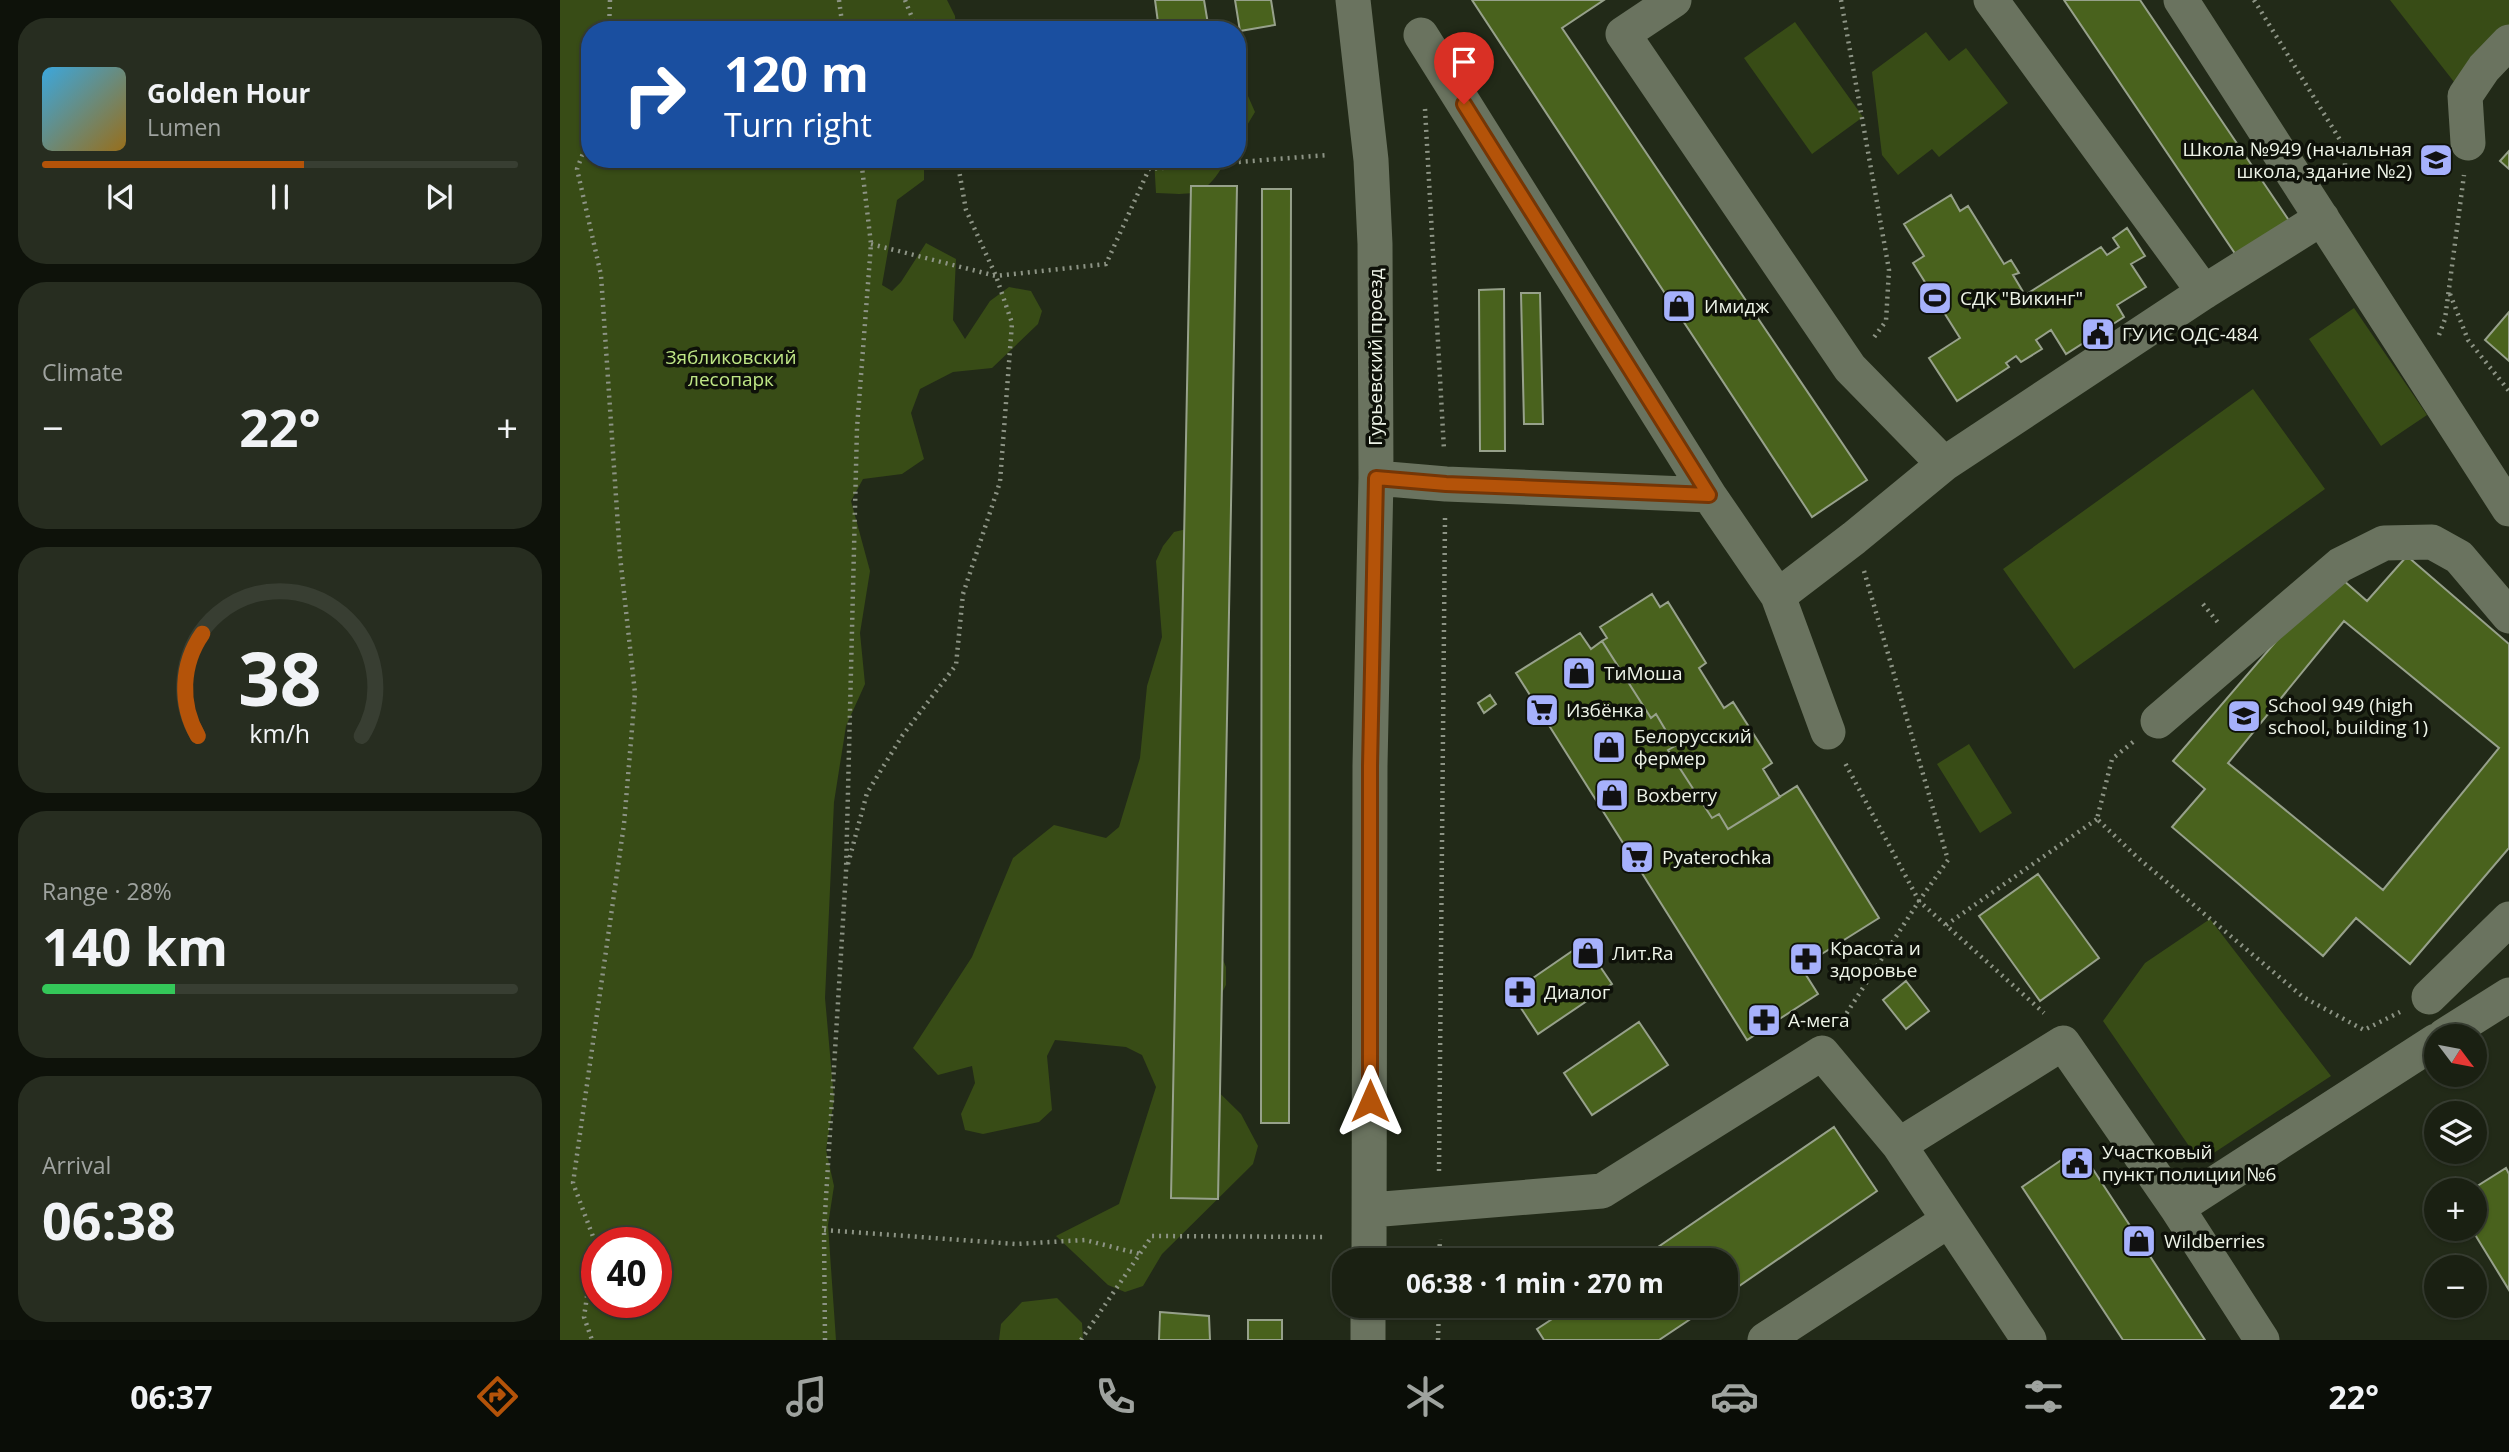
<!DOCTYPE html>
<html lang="en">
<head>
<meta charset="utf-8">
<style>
  body { margin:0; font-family:"Open Sans",sans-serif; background:#272d20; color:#f1f3f6; height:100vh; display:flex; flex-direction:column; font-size:26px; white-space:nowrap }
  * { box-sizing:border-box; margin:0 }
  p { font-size:23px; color:#9fa39f }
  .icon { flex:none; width:38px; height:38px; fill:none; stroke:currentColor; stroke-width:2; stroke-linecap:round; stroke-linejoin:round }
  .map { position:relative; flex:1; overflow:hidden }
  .panel { display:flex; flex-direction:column; gap:18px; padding:18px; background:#0e120a; width:560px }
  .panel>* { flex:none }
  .guide { position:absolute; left:21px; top:21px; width:665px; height:147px; border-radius:28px; box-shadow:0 2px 5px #0004,0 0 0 2px #383e32; background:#1a4fa0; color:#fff; overflow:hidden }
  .needle { width:46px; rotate:122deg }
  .controls { position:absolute; left:1864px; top:1024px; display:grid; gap:14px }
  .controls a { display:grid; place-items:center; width:63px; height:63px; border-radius:50%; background:#1a2012; box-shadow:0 2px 5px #0004,0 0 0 2px #383e32; font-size:35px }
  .speed { position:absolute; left:21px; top:1227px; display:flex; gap:14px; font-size:35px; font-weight:700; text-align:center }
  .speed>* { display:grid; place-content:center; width:91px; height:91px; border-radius:50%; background:#1a2012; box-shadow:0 2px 5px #0004,0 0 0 2px #383e32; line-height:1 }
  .speed .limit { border:10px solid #d22; background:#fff; color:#111 }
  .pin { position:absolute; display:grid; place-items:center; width:60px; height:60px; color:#fff; margin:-72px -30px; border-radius:50% 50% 50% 0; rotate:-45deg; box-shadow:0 0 7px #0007 }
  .pin .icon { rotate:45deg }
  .me { position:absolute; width:77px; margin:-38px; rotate:0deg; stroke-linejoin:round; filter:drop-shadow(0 0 5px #0008) }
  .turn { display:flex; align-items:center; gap:24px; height:147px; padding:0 28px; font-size:32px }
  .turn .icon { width:91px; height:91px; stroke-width:2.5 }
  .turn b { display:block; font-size:49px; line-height:60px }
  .big { font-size:52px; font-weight:700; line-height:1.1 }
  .panel .widget { flex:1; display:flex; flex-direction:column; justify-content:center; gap:10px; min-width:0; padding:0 24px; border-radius:28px; background:#272d20 }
  .panel .dial { align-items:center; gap:0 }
  .dial svg { height:182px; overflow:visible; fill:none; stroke:#383e32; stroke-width:7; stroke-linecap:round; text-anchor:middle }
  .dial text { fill:#f1f3f6; stroke:none }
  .song { display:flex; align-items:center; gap:21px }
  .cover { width:84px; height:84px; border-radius:10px; background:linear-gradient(135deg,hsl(200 70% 55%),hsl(40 70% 35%)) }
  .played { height:7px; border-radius:4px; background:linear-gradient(90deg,#b45309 55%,#383e32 55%) }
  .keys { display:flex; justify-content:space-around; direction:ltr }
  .heat { display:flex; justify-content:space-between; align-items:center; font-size:38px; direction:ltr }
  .charge { height:10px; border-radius:5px; background:linear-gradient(90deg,#34c759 28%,#383e32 0) }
  .trip { position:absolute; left:772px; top:1248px; width:406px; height:70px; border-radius:28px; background:#1a2012; box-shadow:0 2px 5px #0004,0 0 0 2px #383e32; font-weight:700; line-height:70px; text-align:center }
  .tab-bar { display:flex; height:112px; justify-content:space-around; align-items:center; background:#0a0d07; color:#9fa39f }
  .tab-bar .icon { width:49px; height:49px }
  .tab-bar .active { color:#b45309 }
  .tab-bar b { font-size:32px; color:#f1f3f6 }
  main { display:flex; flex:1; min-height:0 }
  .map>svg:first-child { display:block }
  .green { fill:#384c16; fill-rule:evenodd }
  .building { fill:#49621d; stroke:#97a18b; stroke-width:2; fill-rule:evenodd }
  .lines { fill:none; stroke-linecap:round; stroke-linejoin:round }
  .path { stroke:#8d9485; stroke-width:4.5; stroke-dasharray:2 5; stroke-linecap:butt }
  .minor { stroke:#6a735f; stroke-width:35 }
  .route-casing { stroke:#753606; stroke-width:18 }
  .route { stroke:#b45309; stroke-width:12 }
  .labels { text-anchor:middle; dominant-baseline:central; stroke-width:7; stroke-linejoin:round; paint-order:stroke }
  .poi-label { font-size:19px; fill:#eef4e8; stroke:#0e1109; text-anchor:start }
  .park-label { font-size:19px; fill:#bfe786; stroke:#0e1109 }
  .street-label { font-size:19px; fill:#eef4e8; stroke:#0e1109 }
</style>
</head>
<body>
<main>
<section class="panel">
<div class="widget">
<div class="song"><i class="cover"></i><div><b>Golden Hour</b><p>Lumen</p></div></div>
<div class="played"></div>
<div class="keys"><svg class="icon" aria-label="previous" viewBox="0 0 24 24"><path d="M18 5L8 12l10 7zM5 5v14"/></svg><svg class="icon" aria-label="pause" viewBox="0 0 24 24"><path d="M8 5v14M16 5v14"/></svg><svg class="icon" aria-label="next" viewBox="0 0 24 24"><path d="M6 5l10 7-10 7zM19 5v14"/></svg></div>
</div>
<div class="widget"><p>Climate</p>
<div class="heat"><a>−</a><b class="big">22°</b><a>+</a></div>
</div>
<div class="widget dial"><svg viewBox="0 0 100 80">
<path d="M14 69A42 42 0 1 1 86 69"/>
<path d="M14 69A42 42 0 0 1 16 24" stroke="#b45309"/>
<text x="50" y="56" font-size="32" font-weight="700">38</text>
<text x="50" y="72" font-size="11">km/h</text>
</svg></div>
<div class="widget"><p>Range · 28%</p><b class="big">140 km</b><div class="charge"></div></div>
<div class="widget"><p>Arrival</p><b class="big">06:38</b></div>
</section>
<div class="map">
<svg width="1949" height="1340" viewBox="0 0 1949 1340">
  <rect width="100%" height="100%" fill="#222a18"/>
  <!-- green -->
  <path class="green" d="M0,0h387l8,16 1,14h-366v129h316l18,8v13l-27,20 -15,85 10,6 9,-9 25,-39 30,16 -3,61 12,19 25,-38 19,-14 22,4 11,20 -4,13 -46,44 -39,4 -33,17 -9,24 13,46 -22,15 -39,5 -12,22 19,70 -10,62 5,51 -19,42 -12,76 -9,196 9,101 -8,51 8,36 -6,39 8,115h-276zM37,1242h59v60h-59z
    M1830,0h119v42l-44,54z
    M1235,22l68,95 -51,37 -68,-96z
    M1366,32l23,29 17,-13 42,55 -69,54 -7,-8 -34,26 -16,-20 -10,-83z
    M677,71l18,41 -18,30z
    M594,159h73c-22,38 -30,36 -71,34z
    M1794,308l73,107 -46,31 -72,-107z
    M1693,389l72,100 -251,180 -71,-100z
    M631,528l1,357 34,82v18l-33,64 -1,17 49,48 17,32 -5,18 -91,90 -19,32 -18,6 -17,-7 -52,-49 63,-32 37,-117 -14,-32 -16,-8 -71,-7 -8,16 5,54 -13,12 -56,12 -18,-4 -4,-16 14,-31 -3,-17 -34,9 -25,-27 59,-91 41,-99 41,-33 52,13 13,-11 21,-69 7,-72 15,-49 -6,-76 7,-15 11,-14z
    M1409,744l43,69 -32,20 -43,-69z
    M1650,919l121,157 -131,86 -97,-141 42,-58z
    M497,1298l25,25 1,17h-84l2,-16 21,-22z"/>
  <!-- building -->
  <path class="building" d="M595,0h49l5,30h-50z
    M675,0h36l4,25 -35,6z
    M912,0h132l-42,28 305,452 -55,37z
    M1504,0h76l150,222 -52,36z
    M1949,151v18l-9,-8z
    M631,186h46l-19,1013 -47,-1z
    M702,189h29l-2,934h-28z
    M1391,195l9,16 8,-5 36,58 7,-4 8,13 -6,2 12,20 76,-48 6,8 12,-8 -6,-9 14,-10 18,28 -14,8 15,23 -29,18 7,12 -58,37 -15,-24 -15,10 6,9 -21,13 -5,-6 -10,7 3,4 -52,34 -28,-43 31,-20 -47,-75 11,-7 -20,-32z
    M944,289l1,162h-25l-1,-161z
    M961,293h19l3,131h-19z
    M1949,312v49l-24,-21z
    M1847,556l102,88v204l-99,116 -54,-46 -33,38 -151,-129 33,-38 -32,-28 162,-188 32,28zM1784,621l155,127 -116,142 -155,-127z
    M1092,594l8,13 8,-5 38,61 -7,5 25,40 9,-6 39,61 -9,6 17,28 -52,32 -9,-15 -7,4 -44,-68 7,-4 -19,-32 -5,4 -49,-77 5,-3 -7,-11z
    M1020,633l11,16 11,-8 49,77 5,-4 19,32 -7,4 44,68 7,-4 9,15 69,-43 82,132 -78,49 17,27 -71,46 -231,-367z
    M930,695l6,9 -12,9 -6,-10z
    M1478,874l61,84 -59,43 -61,-85z
    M1024,943l28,41 -74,50 -27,-41z
    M1346,981l23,30 -23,18 -23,-29z
    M1079,1022l29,43 -76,50 -28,-42z
    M1274,1127l43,64 -151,104v-35h-87z
    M1519,1148l126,192h-82l-62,-94 -39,-59z
    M1946,1168l3,6v116l-38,-62h3v-38h-3z
    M1012,1306h138l-51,34h-115l-7,-11z
    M600,1312l49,4 1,24h-51z
    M688,1320h34v20h-34z"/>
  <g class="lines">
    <!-- path -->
    <path class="path" d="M279,0l4,30
      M345,0l12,30
      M1281,0l48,270 -3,51 -14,19
      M1694,0l91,148v26l-7,7
      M49,30l1,-30
      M865,109l19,341
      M30,135l-13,34 24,106 19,281 15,137 -11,131 -51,359 22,59 -11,75 8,23
      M311,244l125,32 110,-12 43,-95 179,-14
      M1890,294l18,46 41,51
      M1879,335l6,-16 19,-144
      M1304,571l84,289 -29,41 125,112
      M1643,604l17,21
      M1573,742l-21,17 -15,60 41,39 165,139 61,33 36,-18
      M288,864l19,-71 35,-57 54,-71 7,-71 37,-112 12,-159 -16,-47 -30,-66 -9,-51
      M1386,925l151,-106
      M1279,1025l80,-124 -75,-140
      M879,1171l6,-653
      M264,1230l192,14 69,-4 55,14
      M879,1260l1,-21
      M265,1340l-1,-110 22,-358 11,-444 14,-184 -10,-85
      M521,1340l71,-104 173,1
      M878,1340l1,-34"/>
    <!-- minor -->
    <path class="minor" d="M793,0l18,160 4,84 1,234 -6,288 -1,494
      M1114,0l-51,34 227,334 94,96 260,-172 118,-74
      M1431,0l213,292
      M1621,0l328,509
      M861,35l288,460
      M1908,143l-3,-47 19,-28 25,-26
      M816,478l70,6 263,11 69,101 76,-58 90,-74
      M1218,596l50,136
      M1598,721l182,-156 44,-22 48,-1 27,15 50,59
      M1869,997l80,-78
      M1884,1036l65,-41
      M1339,1145l130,195
      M1617,1208l85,132
      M811,1210l231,-19 220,-138 77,92 164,-102 114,165 259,-167
      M808,1340v-34
      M1205,1340l184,-120"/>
  </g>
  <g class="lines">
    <!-- route casing -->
    <g class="route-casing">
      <path id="route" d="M810,1101v-335l6,-288 70,6 263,11 -245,-391"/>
    </g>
    <!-- route -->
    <use href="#route" class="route"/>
  </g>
  <!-- icons -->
  <defs>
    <g id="school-square" transform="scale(1.75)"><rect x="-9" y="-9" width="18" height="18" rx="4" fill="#a6b1fc" stroke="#0e1109"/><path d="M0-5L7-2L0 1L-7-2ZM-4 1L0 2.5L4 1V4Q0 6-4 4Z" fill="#111"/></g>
    <g id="stadium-square" transform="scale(1.75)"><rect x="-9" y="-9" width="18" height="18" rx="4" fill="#a6b1fc" stroke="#0e1109"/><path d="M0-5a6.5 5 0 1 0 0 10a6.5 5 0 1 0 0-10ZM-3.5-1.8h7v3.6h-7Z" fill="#111"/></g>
    <g id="shop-square" transform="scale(1.75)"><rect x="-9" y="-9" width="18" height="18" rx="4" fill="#a6b1fc" stroke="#0e1109"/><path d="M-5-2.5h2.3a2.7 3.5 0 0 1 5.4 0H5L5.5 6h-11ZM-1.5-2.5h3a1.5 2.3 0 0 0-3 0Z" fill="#111"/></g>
    <g id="civic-square" transform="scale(1.75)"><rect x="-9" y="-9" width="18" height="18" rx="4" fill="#a6b1fc" stroke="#0e1109"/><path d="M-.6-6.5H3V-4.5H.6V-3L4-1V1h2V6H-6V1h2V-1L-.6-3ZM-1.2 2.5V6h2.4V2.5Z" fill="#111"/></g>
    <g id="supermarket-square" transform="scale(1.75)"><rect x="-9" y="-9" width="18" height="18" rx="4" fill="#a6b1fc" stroke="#0e1109"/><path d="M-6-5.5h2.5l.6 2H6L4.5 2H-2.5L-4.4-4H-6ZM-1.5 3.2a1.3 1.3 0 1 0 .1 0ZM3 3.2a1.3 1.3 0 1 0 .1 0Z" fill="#111"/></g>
    <g id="pharmacy-square" transform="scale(1.75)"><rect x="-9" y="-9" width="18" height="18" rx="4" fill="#a6b1fc" stroke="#0e1109"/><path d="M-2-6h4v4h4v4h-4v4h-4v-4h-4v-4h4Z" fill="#111"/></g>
  </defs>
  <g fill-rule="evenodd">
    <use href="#school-square" x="1876" y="160"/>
    <use href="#stadium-square" x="1375" y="298"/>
    <use href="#shop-square" x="1119" y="306"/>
    <use href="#civic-square" x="1538" y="334"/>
    <use href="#shop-square" x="1019" y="673"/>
    <use href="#supermarket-square" x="982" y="710"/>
    <use href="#school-square" x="1684" y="716"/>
    <use href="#shop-square" x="1049" y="747"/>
    <use href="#shop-square" x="1052" y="795"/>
    <use href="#supermarket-square" x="1077" y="857"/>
    <use href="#shop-square" x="1028" y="953"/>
    <use href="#pharmacy-square" x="1246" y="959"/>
    <use href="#pharmacy-square" x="960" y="992"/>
    <use href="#pharmacy-square" x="1204" y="1020"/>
    <use href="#civic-square" x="1517" y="1163"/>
    <use href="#shop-square" x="1579" y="1241"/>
  </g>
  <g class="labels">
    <!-- poi labels -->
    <g class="poi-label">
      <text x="1852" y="149" text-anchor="end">Школа №949 (начальная<tspan x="1852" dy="22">школа, здание №2)</tspan></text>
      <text x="1400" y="298">СДК "Викинг"</text>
      <text x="1144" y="306">Имидж</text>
      <text x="1562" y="334">ГУ ИС ОДС-484</text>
      <text x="1044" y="673">ТиМоша</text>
      <text x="1708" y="705">School 949 (high<tspan x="1708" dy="22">school, building 1)</tspan></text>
      <text x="1006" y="710">Избёнка</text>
      <text x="1074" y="736">Белорусский<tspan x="1074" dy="22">фермер</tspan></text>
      <text x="1076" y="795">Boxberry</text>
      <text x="1102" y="857">Pyaterochka</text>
      <text x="1270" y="948">Красота и<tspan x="1270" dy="22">здоровье</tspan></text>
      <text x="1052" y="953">Лит.Ra</text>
      <text x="984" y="992">Диалог</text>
      <text x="1228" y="1020">А-мега</text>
      <text x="1542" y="1152">Участковый<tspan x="1542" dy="22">пункт полиции №6</tspan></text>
      <text x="1604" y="1241">Wildberries</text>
    </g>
    <!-- park labels -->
    <g class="park-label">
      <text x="171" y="357">Зябликовский<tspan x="171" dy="22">лесопарк</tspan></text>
    </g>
    <!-- street labels -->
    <g class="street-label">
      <text transform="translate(815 357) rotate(-90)">Гурьевский проезд</text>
    </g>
  </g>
</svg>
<div class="controls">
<a><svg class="needle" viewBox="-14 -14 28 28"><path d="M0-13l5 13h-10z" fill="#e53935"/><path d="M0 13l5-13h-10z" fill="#9fa39f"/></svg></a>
<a><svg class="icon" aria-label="layers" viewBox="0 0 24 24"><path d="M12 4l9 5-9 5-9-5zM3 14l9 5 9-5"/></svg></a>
<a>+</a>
<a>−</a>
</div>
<div class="speed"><div class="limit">40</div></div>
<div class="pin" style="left:904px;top:104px;background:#d93025"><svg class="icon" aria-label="arrive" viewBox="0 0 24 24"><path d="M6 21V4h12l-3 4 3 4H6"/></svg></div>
<svg class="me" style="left:810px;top:1101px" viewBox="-20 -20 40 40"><path d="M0-17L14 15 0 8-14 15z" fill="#b45309" stroke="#fff" stroke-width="4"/></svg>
<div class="trip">06:38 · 1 min · 270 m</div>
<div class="guide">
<div class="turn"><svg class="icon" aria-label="right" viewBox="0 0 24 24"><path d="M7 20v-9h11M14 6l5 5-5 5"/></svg><div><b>120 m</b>Turn right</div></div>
</div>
</div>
</main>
<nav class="tab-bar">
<b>06:37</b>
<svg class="icon active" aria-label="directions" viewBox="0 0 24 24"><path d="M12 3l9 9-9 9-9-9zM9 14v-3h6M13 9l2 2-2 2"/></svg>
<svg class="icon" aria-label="music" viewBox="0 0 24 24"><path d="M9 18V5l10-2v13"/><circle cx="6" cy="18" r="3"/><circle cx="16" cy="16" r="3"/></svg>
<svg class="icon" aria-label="phone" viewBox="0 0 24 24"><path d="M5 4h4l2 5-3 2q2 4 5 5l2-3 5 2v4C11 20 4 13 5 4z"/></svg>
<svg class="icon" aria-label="climate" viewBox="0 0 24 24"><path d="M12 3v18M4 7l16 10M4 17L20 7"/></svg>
<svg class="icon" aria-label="car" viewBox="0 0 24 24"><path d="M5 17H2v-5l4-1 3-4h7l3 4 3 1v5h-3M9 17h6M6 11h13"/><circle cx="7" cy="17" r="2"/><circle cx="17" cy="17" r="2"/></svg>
<svg class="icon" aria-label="filters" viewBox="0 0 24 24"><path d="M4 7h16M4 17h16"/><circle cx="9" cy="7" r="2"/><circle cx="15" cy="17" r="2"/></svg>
<b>22°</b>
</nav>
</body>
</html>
